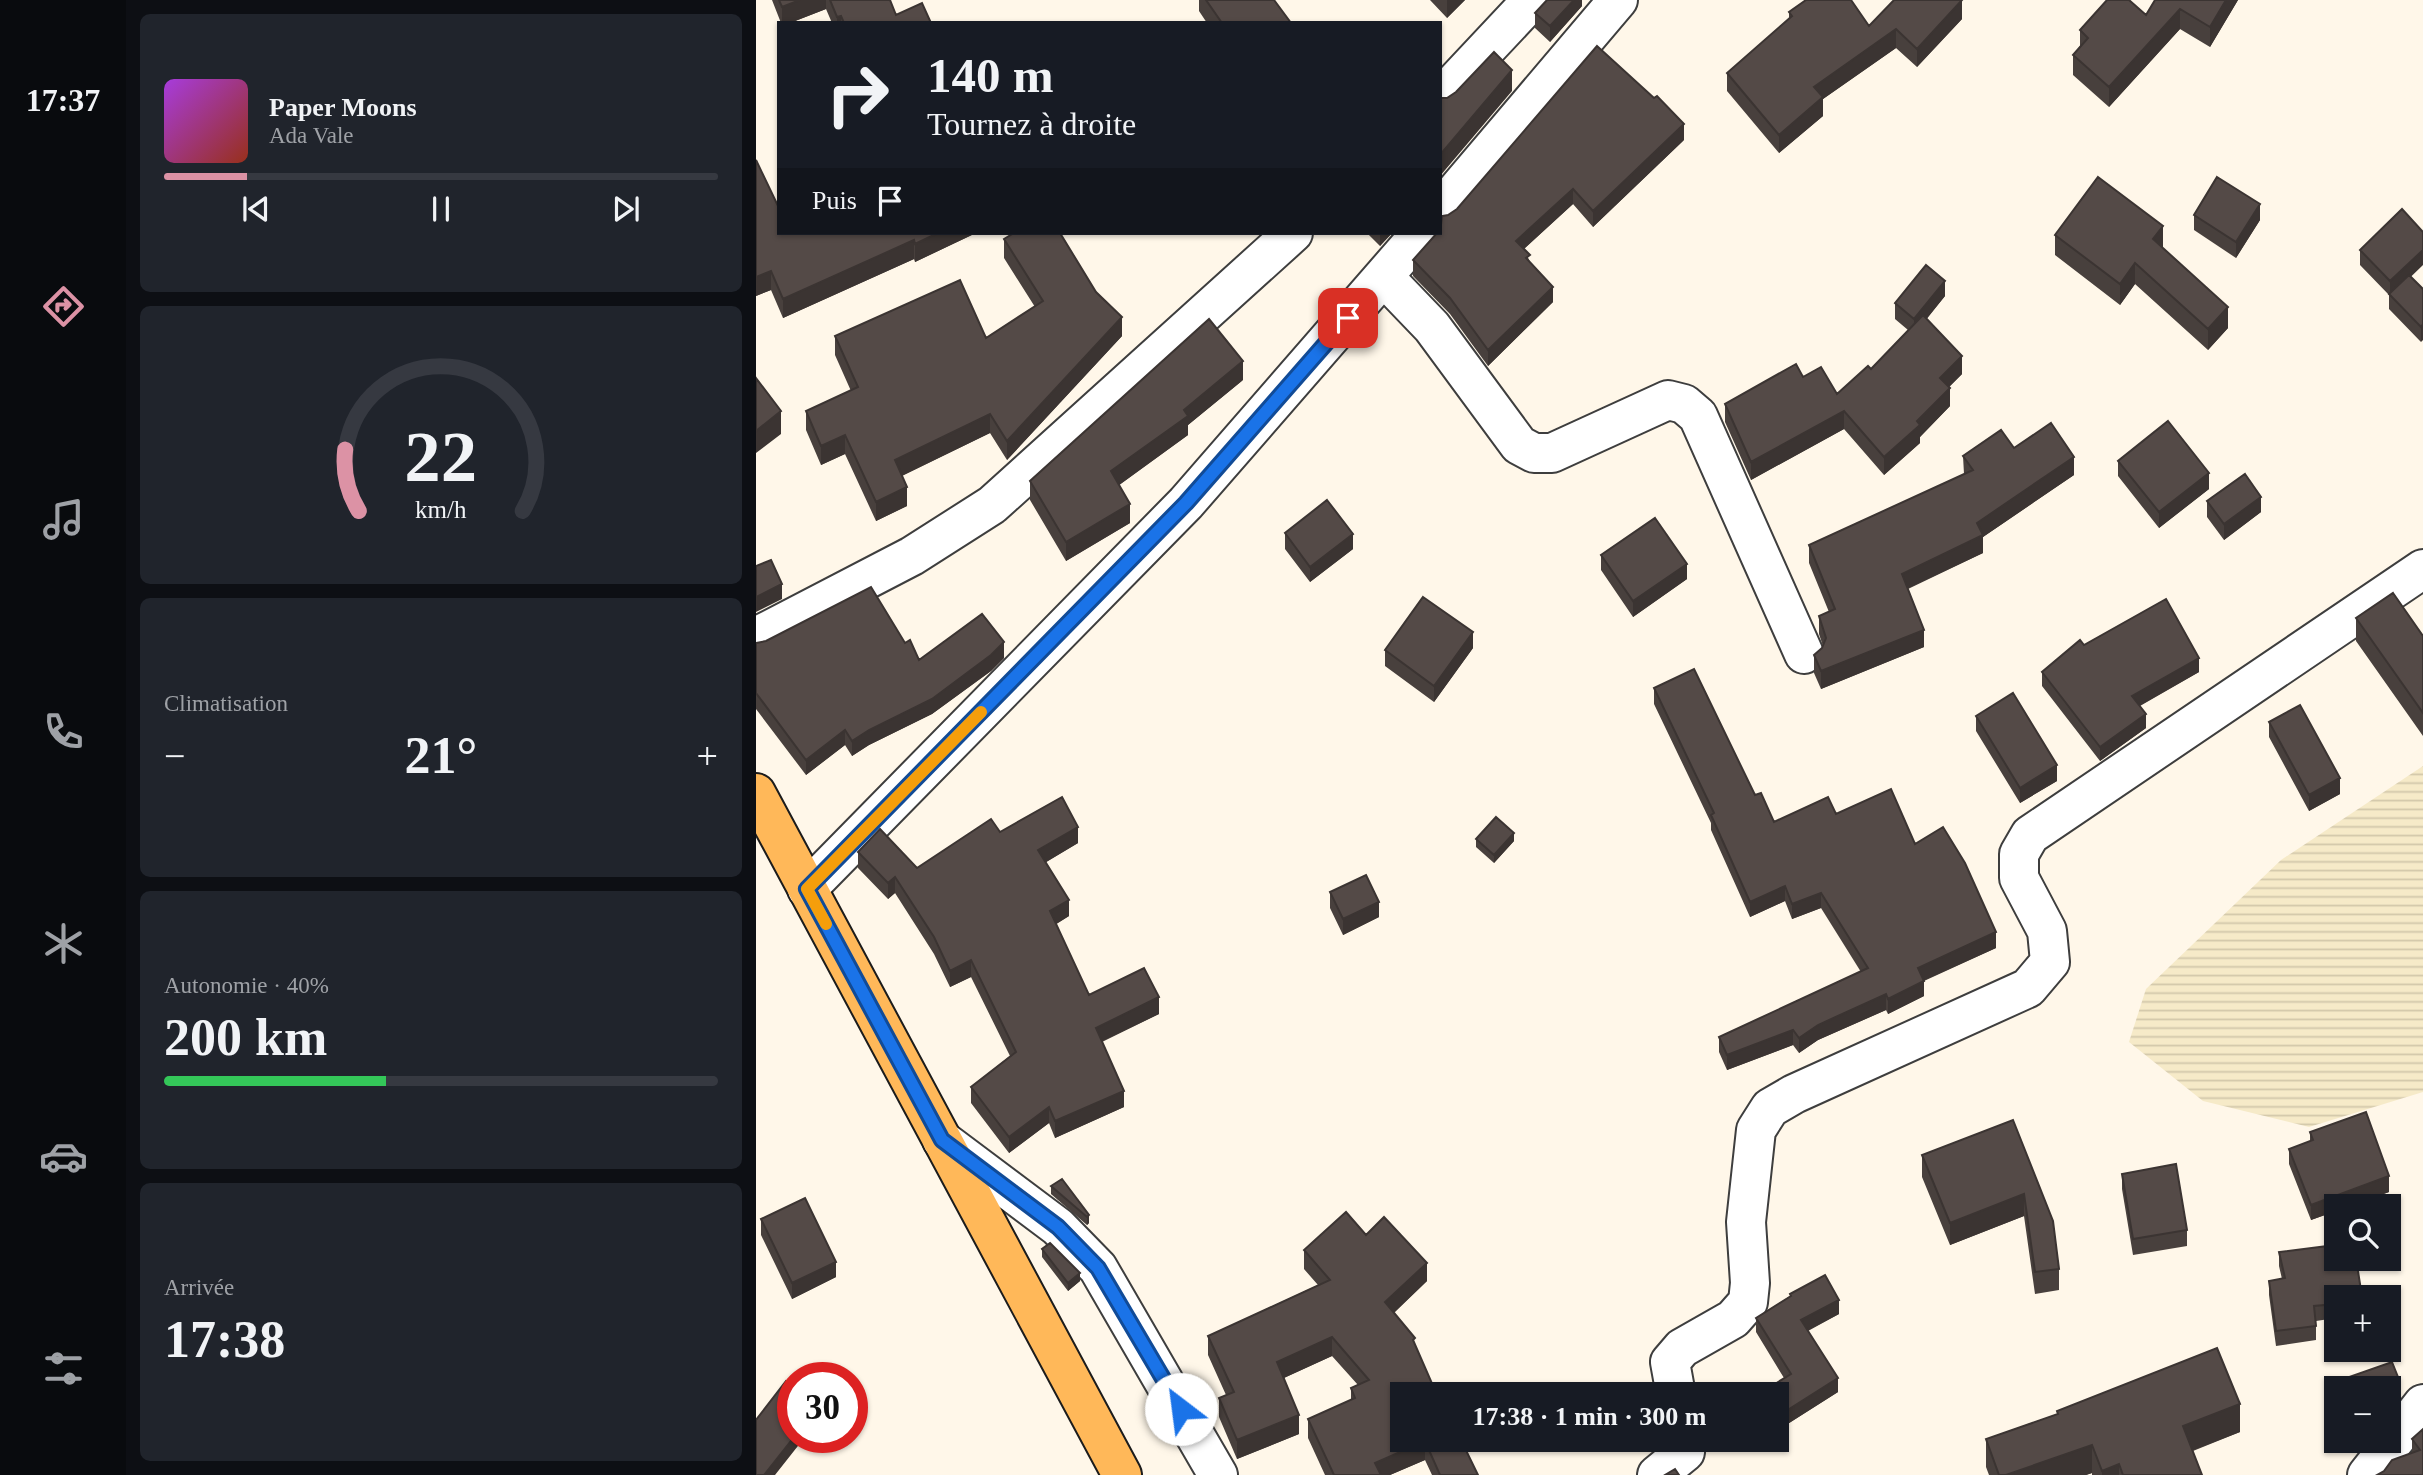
<!DOCTYPE html>
<html lang="fr">
<head>
<meta charset="utf-8">
<style>
  body { margin:0; font-family:Georgia,serif; background:#20242c; color:#f1f3f6; height:100vh; display:flex; flex-direction:column; font-size:26px; white-space:nowrap }
  * { box-sizing:border-box; margin:0 }
  p { font-size:23px; color:#9ea1a6 }
  .icon { flex:none; width:38px; height:38px; fill:none; stroke:currentColor; stroke-width:2; stroke-linecap:round; stroke-linejoin:round }
  .map { position:relative; flex:1; overflow:hidden }
  .details { display:flex; flex-direction:column; gap:14px; padding:14px; background:#0d0f14; width:630px }
  .details>* { flex:none }
  .banner { position:absolute; left:21px; top:21px; width:665px; height:214px; border-radius:0px; box-shadow:0 2px 5px #0004; background:#171b24; color:#f1f3f6; overflow:hidden }
  .buttons { position:absolute; left:1568px; top:1194px; display:grid; gap:14px }
  .buttons a { display:grid; place-items:center; width:77px; height:77px; border-radius:0px; background:#171b24; box-shadow:0 2px 5px #0004; font-size:35px }
  .speed { position:absolute; left:21px; top:1362px; display:flex; gap:14px; font-size:35px; font-weight:700; text-align:center }
  .speed>* { display:grid; place-content:center; width:91px; height:91px; border-radius:50%; background:#171b24; box-shadow:0 2px 5px #0004; line-height:1 }
  .speed .limit { border:10px solid #d22; background:#fff; color:#111 }
  .pin { position:absolute; display:grid; place-items:center; width:60px; height:60px; color:#fff; margin:-30px; border-radius:14px; box-shadow:0 4px 10px #0006 }
  .me { position:absolute; width:77px; margin:-38px; rotate:330deg; stroke-linejoin:round; filter:drop-shadow(0 0 5px #0008) }
  .turn { display:flex; align-items:center; gap:24px; height:147px; padding:0 35px; font-size:32px }
  .turn .icon { width:91px; height:91px; stroke-width:2.5 }
  .turn b { display:block; font-size:49px; line-height:60px }
  .then { display:flex; align-items:center; height:66px; padding:0 35px; background:#0003; gap:14px; font-size:26px }
  .big { font-size:52px; font-weight:600; line-height:1.1 }
  .details .widget { flex:1; display:flex; flex-direction:column; justify-content:center; gap:10px; min-width:0; padding:0 24px; border-radius:10px; background:#20242c }
  .details .dial { align-items:center; gap:0 }
  .dial svg { height:182px; overflow:visible; fill:none; stroke:#363941; stroke-width:7; stroke-linecap:round; text-anchor:middle }
  .dial text { fill:#f1f3f6; stroke:none }
  .song { display:flex; align-items:center; gap:21px }
  .cover { width:84px; height:84px; border-radius:10px; background:linear-gradient(135deg,hsl(280 70% 55%),hsl(10 70% 35%)) }
  .played { height:7px; border-radius:4px; background:linear-gradient(90deg,#dc92a5 15%,#363941 15%) }
  .keys { display:flex; justify-content:space-around; direction:ltr }
  .heat { display:flex; justify-content:space-between; align-items:center; font-size:38px; direction:ltr }
  .charge { height:10px; border-radius:5px; background:linear-gradient(90deg,#34c759 40%,#363941 0) }
  .trip { position:absolute; left:634px; top:1382px; width:399px; height:70px; border-radius:0px; background:#171b24; box-shadow:0 2px 5px #0004; font-weight:600; line-height:70px; text-align:center }
  main { display:flex; flex:1; min-height:0 }
  .menu { display:flex; flex-direction:column; width:126px; justify-content:space-around; align-items:center; background:#090b0e; color:#9ea1a6 }
  .menu .icon { width:49px; height:49px }
  .menu .selected { color:#dc92a5 }
  .menu b { font-size:32px; color:#f1f3f6 }
  .map>svg:first-child { display:block }
  .farmland { fill:url(#farmland-rules) }
  .lines { fill:none; stroke-linecap:round; stroke-linejoin:round }
  .minor-casing { stroke:#3e3e3e; stroke-width:42 }
  .major-casing { stroke:#1c1c1c; stroke-width:42 }
  .minor { stroke:#fff; stroke-width:38 }
  .major { stroke:#ffb859; stroke-width:38 }
  .wall { fill:#48403d }
  .shaded-wall { fill:#3b3432 }
  .building { fill:#544a47; stroke:#3b3432; stroke-width:2 }
  .route-casing { stroke:#114b97; stroke-width:18 }
  .route { stroke:#1a73e8; stroke-width:12 }
  .slow { stroke:#f59e0b; stroke-width:12 }
</style>
</head>
<body>
<main>
<nav class="menu">
<b>17:37</b>
<svg class="icon selected" aria-label="directions" viewBox="0 0 24 24"><path d="M12 3l9 9-9 9-9-9zM9 14v-3h6M13 9l2 2-2 2"/></svg>
<svg class="icon" aria-label="music" viewBox="0 0 24 24"><path d="M9 18V5l10-2v13"/><circle cx="6" cy="18" r="3"/><circle cx="16" cy="16" r="3"/></svg>
<svg class="icon" aria-label="phone" viewBox="0 0 24 24"><path d="M5 4h4l2 5-3 2q2 4 5 5l2-3 5 2v4C11 20 4 13 5 4z"/></svg>
<svg class="icon" aria-label="climate" viewBox="0 0 24 24"><path d="M12 3v18M4 7l16 10M4 17L20 7"/></svg>
<svg class="icon" aria-label="car" viewBox="0 0 24 24"><path d="M5 17H2v-5l4-1 3-4h7l3 4 3 1v5h-3M9 17h6M6 11h13"/><circle cx="7" cy="17" r="2"/><circle cx="17" cy="17" r="2"/></svg>
<svg class="icon" aria-label="filters" viewBox="0 0 24 24"><path d="M4 7h16M4 17h16"/><circle cx="9" cy="7" r="2"/><circle cx="15" cy="17" r="2"/></svg>
</nav>
<section class="details">
<div class="widget">
<div class="song"><i class="cover"></i><div><b>Paper Moons</b><p>Ada Vale</p></div></div>
<div class="played"></div>
<div class="keys"><svg class="icon" aria-label="previous" viewBox="0 0 24 24"><path d="M18 5L8 12l10 7zM5 5v14"/></svg><svg class="icon" aria-label="pause" viewBox="0 0 24 24"><path d="M8 5v14M16 5v14"/></svg><svg class="icon" aria-label="next" viewBox="0 0 24 24"><path d="M6 5l10 7-10 7zM19 5v14"/></svg></div>
</div>
<div class="widget dial"><svg viewBox="0 0 100 80">
<path d="M14 69A42 42 0 1 1 86 69"/>
<path d="M14 69A42 42 0 0 1 8 42" stroke="#dc92a5"/>
<text x="50" y="56" font-size="32" font-weight="700">22</text>
<text x="50" y="72" font-size="11">km/h</text>
</svg></div>
<div class="widget"><p>Climatisation</p>
<div class="heat"><a>−</a><b class="big">21°</b><a>+</a></div>
</div>
<div class="widget"><p>Autonomie · 40%</p><b class="big">200 km</b><div class="charge"></div></div>
<div class="widget"><p>Arrivée</p><b class="big">17:38</b></div>
</section>
<div class="map">
<svg width="1667" height="1475" viewBox="0 0 1667 1475">
  <defs>
    <pattern id="farmland-rules" width="6" height="5" patternUnits="userSpaceOnUse" patternTransform="scale(1.75)"><rect width="6" height="5" fill="#f6eac8"/><path d="M0 2.5h6" fill="none" stroke="#d2c7aa"/></pattern>
  </defs>
  <rect width="100%" height="100%" fill="#fff7e9"/>
  <!-- farmland -->
  <path class="farmland" d="M1667,766v326l-114,35 -106,-26 -74,-59 17,-53 135,-129z"/>
  <g class="lines">
    <!-- minor casing -->
    <g class="minor-casing">
      <path id="minor" d="M684,98l92,-98
        M684,210l178,-210
        M628,277l48,50 87,118 15,8h18l116,-53 16,4 14,12 106,238
        M0,637l156,-81 80,-51 301,-272
        M51,889l379,-386 235,-270
        M186,1140l116,87 40,41 120,207
        M920,1395l-6,-33 12,-14 51,-29 15,-17 2,-19 -4,-61 10,-92 14,-22 24,-14 234,-106 22,-26 -3,-31 -28,-53v-24l11,-19 393,-266
        M901,1475l28,-23 1,-12
        M1611,1475l56,-71"/>
    </g>
    <!-- major casing -->
    <g class="major-casing">
      <path id="major" d="M0,793l366,682"/>
    </g>
    <!-- minor -->
    <use href="#minor" class="minor"/>
    <!-- major -->
    <use href="#major" class="major"/>
  </g>
  <!-- wall -->
  <path class="wall" d="M16,0h118l6,15 35,8h-99l-6,-14 -36,14h-9z
    M443,0h75l17,23h-84l-8,-12z
    M674,0h35l-18,18z
    M826,0v6l-32,36 -15,-14v-15z
    M1399,0h83l-28,47 -30,-18 -71,78 -36,-32v-20l7,-9v-16l66,-15z
    M1033,12l80,14 93,-7 -45,48 -21,-19 -73,51v17l-44,37 -52,-62v-18l62,-54z
    M928,140l-91,87 -20,-23 -49,45 6,13 23,40 -65,64 -38,-52 -37,-38v-16l24,-27z
    M0,160l23,73h197l-61,29 -1,-3 -131,59 -12,-28 -15,6z
    M1438,215l66,5 -24,38 -42,-28z
    M611,233h25l-12,13z
    M1299,235l108,12 -1,1 66,80 -20,22 -73,-66 -15,21 -65,-50z
    M248,239l118,97 -115,124 -17,-27 -88,43 5,30 -31,15 -31,-67 -24,11 -15,-35v-19l45,-20 -16,-36v-19l151,2 49,-31 -31,-49z
    M1604,250l51,27 12,12 -2,53 -32,-33v-14l-29,-30z
    M1189,296l-19,23 36,55 -13,13 1,19 -30,31v6l-36,32 -40,-46 -93,51 -26,-58v-18l78,-27 34,17 34,-25 37,-39 -13,-11v-16z
    M487,380l-55,45v10l-69,50 11,38 -64,38 -36,-61v-19z
    M1258,448l60,27 -91,62v16l-75,36 16,58 -103,42 -7,-16v-18l8,-7 1,-2 -4,-12v-18l10,-4 -20,-49v-18l155,-71 -1,-18z
    M1362,461l91,28 -50,39 -41,-52z
    M1451,501l54,11 -37,28 -17,-23z
    M529,533l68,16 -43,33 -25,-33z
    M845,555l86,24 -54,38 -32,-47z
    M1600,618l67,18v100l-67,-95z
    M0,643h149l14,17 85,-2 -13,13 -59,43 -63,31 -17,11 -7,-11 -39,30 -50,-66z
    M1328,645l115,27 -59,34 6,22 -46,33 -58,-75v-14z
    M717,648l-39,54 -49,-36v-16z
    M898,688l101,107 19,27 62,-8 79,30 81,104 -72,33v15l-36,18 -2,-4 -68,30 -19,13 -6,-8 -66,25 -8,-18v-15l142,-65 -40,-64 -29,11 -7,-18 -35,16 -39,-87v-7l-57,-119z
    M1220,716l81,65 -37,22 -44,-72z
    M1513,722l71,72 -31,17 -40,-74z
    M244,832l78,11 -32,19 23,54 -13,8 33,71 70,19 -57,28 22,65 -69,31 -6,-15 -40,30 -38,-50v-16l39,-31 -39,-79 -21,10 -16,-33 -39,-61 -7,6 -30,-31v-16l59,16z
    M720,839l38,2 -20,22 -18,-16z
    M574,892l49,25 -36,18 -13,-27z
    M1257,1120l46,149v21l-24,4 -11,-78 -74,29 -28,-68v-22z
    M1554,1132l79,60 -38,14h-15v5l-25,9 -22,-56v-15l21,-8z
    M1366,1174l65,56v16l-54,9 -11,-66z
    M295,1186l38,29v8l-2,2 -36,-31z
    M5,1219l75,58 -44,22 -31,-64z
    M610,1235l61,46 -33,32 8,127h59l17,35h-46l-7,-15 -35,15h-65l-17,-37v-19l43,-19v-12l7,-3 -26,-29 -48,22 15,56 -62,25 -18,-42v-19l7,-3 -18,-40v-19l110,-51 -14,-16v-19z
    M286,1249l38,32 -12,10 -26,-34z
    M1523,1252l57,45v21l-20,3v19l-40,6 -7,-51v-14l13,-2 -3,-13z
    M1034,1294l49,20 -31,17 30,61 -52,33 -10,-15v-15h-6v-8l14,-9 -28,-46v-14l34,-22z
    M1636,1362l8,20v16l-11,14v-24h-53v31l-7,-19v-16z
    M1301,1411l183,21 -47,19 9,24h-110v-2l-6,2h-97l-3,-8v-28l71,-25z
    M1667,1429v46l-11,-22v-14z"/>
  <!-- shaded-wall -->
  <path class="shaded-wall" d="M44,0h26v9l-36,14h-8v-16z
    M691,0h18l-18,18z
    M818,0h8v6l-32,36v-16z
    M1206,0v19l-45,48v-18z
    M1470,0h12l-28,47v-20z
    M1424,9v20l-71,78v-20z
    M85,16v7h-4v-6z
    M1140,29v19l-73,51v17l-44,37v-18l35,-48z
    M756,70v21l-72,85v-21z
    M928,124v16l-91,87v-16z
    M817,189v15l-57,52v-15z
    M1504,204v16l-24,38v-16z
    M1407,226v21l-10,13v-21z
    M182,233h38l-61,29v-18z
    M624,233h12l-12,13z
    M158,240v19l-131,59v-19z
    M1667,250v15l-33,32v-16z
    M1379,263v21l-15,21v-21z
    M15,271v19l-15,6v-19z
    M1189,281v15l-31,39v-16z
    M797,287v15l-65,64v-16z
    M1472,307v21l-20,22v-21z
    M366,317v19l-115,124v-19z
    M1667,324v16l-2,2v-15z
    M1206,356v18l-22,22v-18z
    M487,361v19l-55,45v10l-77,56v-20z
    M1194,388v18l-30,31v6l-36,32v-18z
    M25,411v23l-25,19v-22z
    M1088,411v18l-93,51v-18z
    M234,414v19l-95,46v-19z
    M89,435v19l-24,11v-19z
    M1318,457v18l-91,62v16l-81,38v-17z
    M1453,473v16l-50,39v-16z
    M151,487v19l-31,15v-19z
    M1505,497v15l-37,28v-16z
    M374,504v19l-64,38v-19z
    M597,534v15l-43,33v-15z
    M931,564v15l-54,38v-16z
    M26,584v15l-26,13v-15z
    M1168,630v17l-103,42v-18z
    M717,632v16l-39,54v-16z
    M248,642v16l-13,13 -59,43 -63,31 -17,11v-15z
    M1443,658v14l-67,38v-14z
    M1390,714v14l-46,33v-14z
    M89,730v15l-39,30v-15z
    M1301,765v16l-37,22v-15z
    M1584,778v16l-31,17v-16z
    M322,827v16l-40,24v-17z
    M758,833v8l-20,22v-8z
    M139,877v16l-7,6v-16z
    M1029,886v15l-35,16v-15z
    M1065,893v15l-29,11v-15z
    M313,900v16l-19,12v-17z
    M623,902v15l-36,18v-16z
    M1240,932v16l-78,35v-15z
    M215,960v17l-21,10v-16z
    M1168,981v15l-36,18v-15z
    M1130,994v16l-68,30 -19,13v-15l19,-13z
    M403,997v17l-63,30v-16z
    M1037,1030v15l-66,25v-15z
    M368,1091v16l-69,31v-17z
    M293,1107v16l-40,30v-16z
    M1633,1176v16l-38,14h-15v5l-25,9v-15z
    M1268,1194v22l-74,29v-22z
    M333,1215v8l-2,2v-8z
    M80,1262v15l-44,22v-16z
    M671,1263v18l-42,40v-19z
    M324,1273v8l-12,10v-8z
    M1083,1300v14l-38,20v-14z
    M576,1337v19l-55,25v-19z
    M1082,1378v14l-52,33v-14z
    M1644,1382v16l-11,14v-15z
    M1484,1404v28l-57,22v-28z
    M543,1415v19l-62,25v-19z
    M38,1437h11l-30,38h-11z
    M669,1441v19l-35,15h-15v-12z
    M1336,1445v28l-6,2h-80z
    M1363,1464v11h-17v-4z"/>
  <!-- building -->
  <path class="building" d="M23,0h21l-18,7z
    M74,0h60l6,15 26,-12 9,20h-87l-3,-7 -4,1z
    M450,0h68l17,23h-69z
    M791,0h27l-24,26 -15,-13z
    M1050,0h45l18,26 25,-26h68l-45,49 -21,-20 -82,58 9,10 -44,38 -52,-62 65,-57 -3,-4z
    M1351,0h22l17,15 9,-15h71l-16,27 -30,-18 -71,78 -36,-32 15,-17 -8,-8z
    M841,46l57,52 3,-2 27,28 -91,87 -20,-22 -57,52 14,14 -4,3 27,29 -65,63 -38,-52 -37,-38 24,-27h3l2,-17 6,-1 9,-6z
    M738,52l18,18 -72,85v-57h7l9,-6z
    M0,160l23,48v25h159l-23,11 -1,-4 -131,59 -12,-28 -15,6z
    M1342,177l65,49 -10,13 75,68 -20,22 -73,-66 -15,21 -65,-49z
    M1461,177l43,27 -24,38 -42,-27z
    M1646,209l21,23v18l-33,31 -30,-31z
    M258,233h46l36,59 26,25 -115,124 -17,-27 -95,46 12,27 -31,15 -31,-67 -24,11 -15,-35 52,-24 -23,-51 125,-56 26,58 57,-37 -39,-62z
    M1170,265l19,16 -31,38 -19,-16z
    M1653,275l14,14v35l-2,3 -32,-33z
    M1167,315l39,41 -22,22 10,10 -33,33 3,4 -36,32 -40,-46 -93,51 -26,-58 71,-40 7,13 18,-10 16,27 31,-28 3,3z
    M453,319l34,42 -59,49 4,6 -77,55 19,33 -64,38 -36,-61z
    M0,378l25,33 -25,20z
    M1412,421l41,52 -50,39 -41,-51z
    M1295,423l23,34 -97,66 6,12 -81,39 22,56 -103,41 -7,-16 8,-7 4,-10 -7,-22 16,-7 -26,-64 164,-75 -10,-14 38,-26 13,18z
    M1489,474l16,23 -37,27 -17,-23z
    M571,500l26,34 -43,33 -25,-34z
    M899,518l32,46 -54,37 -32,-46z
    M15,560l11,24 -26,13v-31z
    M115,587l34,56 5,-3 9,20 63,-46 22,28 -13,13 -59,44 -63,31 -17,11 -7,-11 -39,30 -50,-67v-50l10,-2z
    M1637,593l30,43v77l-67,-95z
    M667,597l50,35 -39,54 -49,-36z
    M1410,599l33,59 -67,38 14,18 -46,33 -58,-75 38,-32 4,5z
    M938,669l61,126 6,-2 13,29 54,-25 8,17 55,-25 24,55 28,-17 22,36 31,69 -78,36 6,13 -36,18 -2,-5 -68,31 -19,13 -6,-8 -66,25 -8,-18 149,-69 -47,-75 -29,11 -7,-18 -35,16 -39,-87 3,-2 -60,-125z
    M1257,693l44,72 -37,23 -44,-72z
    M1544,705l40,73 -31,17 -40,-73z
    M306,797l16,30 -40,23 31,50 -19,11 39,84 55,-27 15,29 -63,31 28,63 -69,30 -6,-14 -40,30 -38,-50 45,-35 -45,-92 -21,11 -16,-34 -39,-60 -7,6 -30,-31 22,-23 37,39 74,-49 9,13z
    M740,817l18,16 -20,22 -18,-16z
    M610,875l13,27 -36,17 -13,-27z
    M1610,1112l23,64 -78,29 -22,-56 24,-9 -3,-8z
    M1257,1120l40,101 6,48 -24,3 -11,-78 -74,29 -28,-68z
    M1420,1164l11,66 -54,9 -11,-65z
    M306,1179l27,36 -2,2 -36,-31z
    M49,1198l31,64 -44,21 -31,-64z
    M590,1212l20,23 18,-18 43,46 -42,39 30,36 -2,2 24,55h-35v45h59l17,35h-38l-15,-34 -50,22 6,12h-47l-26,-56 47,-21 -4,-10 18,-8 -37,-43 -55,25 22,53 -62,25 -18,-42 15,-6 -26,-56 122,-56 -26,-30z
    M294,1243l30,30 -12,10 -26,-34z
    M1580,1245v13h20l6,39h-26v7l-22,2 2,20 -40,5 -7,-50 16,-3 -6,-26z
    M1069,1275l14,25 -38,20 37,58 -52,33 -10,-16 -6,-8 21,-13 -35,-56 35,-22 -1,-2z
    M1461,1348l23,56 -57,22 19,49h-79l-4,-11 -17,7 -10,-26 -86,30h-7l-13,-36 72,-25 -1,-3z
    M1636,1362l8,20 -11,15v-9h-53v16l-7,-20z
    M30,1381l7,4v52h1l-30,38h-8v-55z
    M1667,1429v46h-46l7,-4 8,-11 28,-10 -8,-11z
    M919,1469l4,6h-14z"/>
  <g class="lines">
    <!-- route casing -->
    <g class="route-casing">
      <path id="route" d="M425,1409l-83,-141 -40,-41 -116,-87 -135,-251 379,-386 162,-185"/>
    </g>
    <!-- route -->
    <use href="#route" class="route"/>
    <!-- slow -->
    <path class="slow" d="M70,924l-19,-35 174,-177"/>
  </g>
</svg>
<div class="buttons">
<a><svg class="icon" aria-label="search" viewBox="0 0 24 24"><circle cx="10" cy="10" r="6"/><path d="M15 15l6 6"/></svg></a>
<a>+</a>
<a>−</a>
</div>
<div class="speed"><div class="limit">30</div></div>
<div class="pin" style="left:592px;top:318px;background:#d93025"><svg class="icon" aria-label="arrive" viewBox="0 0 24 24"><path d="M6 21V4h12l-3 4 3 4H6"/></svg></div>
<svg class="me" style="left:425px;top:1409px" viewBox="-20 -20 40 40"><circle r="19" fill="#fff"/><path d="M0-13L10 11 0 6-10 11z" fill="#1a73e8"/></svg>
<div class="trip">17:38 · 1 min · 300 m</div>
<div class="banner">
<div class="turn"><svg class="icon" aria-label="right" viewBox="0 0 24 24"><path d="M7 20v-9h11M14 6l5 5-5 5"/></svg><div><b>140 m</b>Tournez à droite</div></div>
<div class="then">Puis<svg class="icon" aria-label="arrive" viewBox="0 0 24 24"><path d="M6 21V4h12l-3 4 3 4H6"/></svg></div>
</div>
</div>
</main>
</body>
</html>
